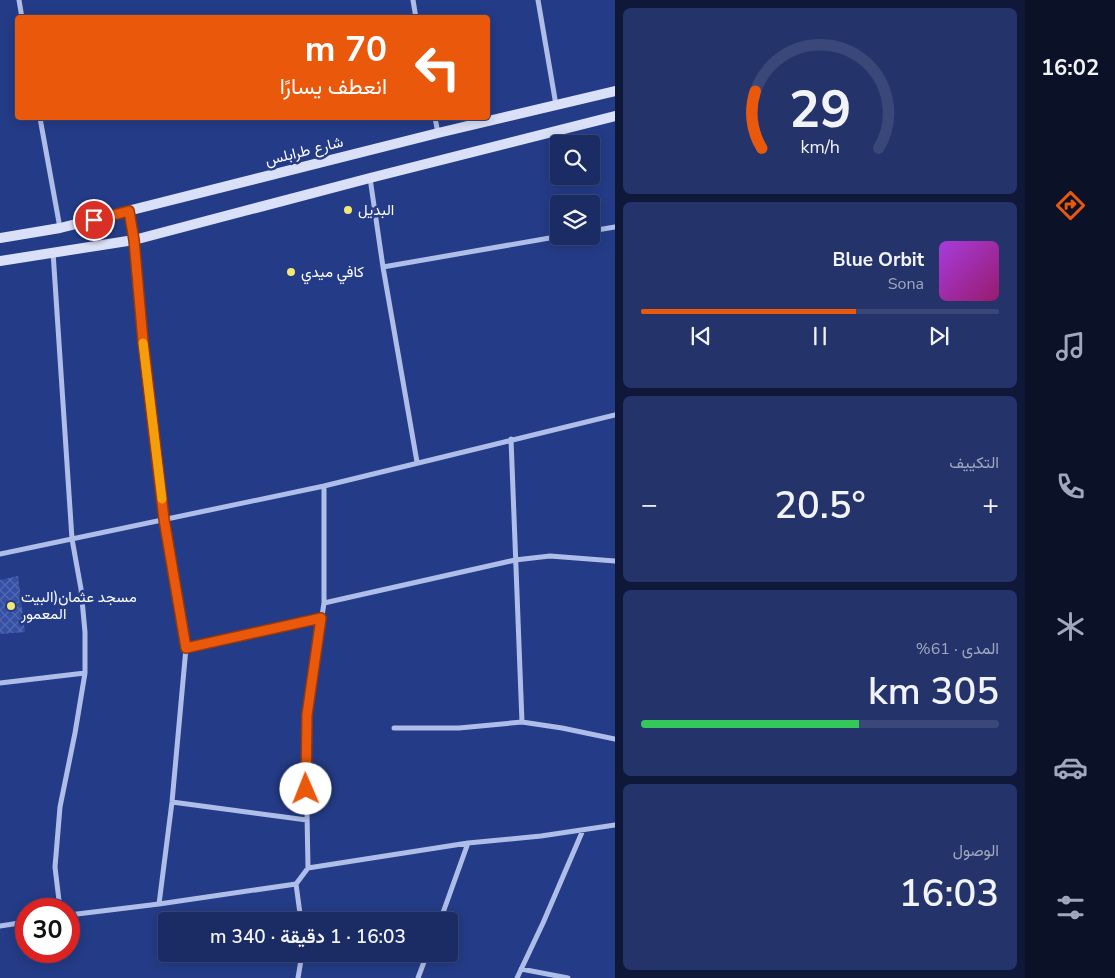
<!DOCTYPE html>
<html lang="ar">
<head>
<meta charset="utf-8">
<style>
  body { margin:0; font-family:"Nunito Sans",Vazirmatn,sans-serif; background:#24346b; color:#f1f3f6; direction:rtl; height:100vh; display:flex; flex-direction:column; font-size:19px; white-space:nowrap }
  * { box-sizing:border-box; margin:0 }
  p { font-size:16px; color:#a0a7bf }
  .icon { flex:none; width:28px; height:28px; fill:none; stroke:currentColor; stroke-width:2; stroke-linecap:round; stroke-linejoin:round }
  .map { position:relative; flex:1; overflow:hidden; direction:ltr }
  .details { display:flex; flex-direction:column; gap:8px; padding:8px; background:#0f1838; width:410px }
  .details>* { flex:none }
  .top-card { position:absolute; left:15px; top:15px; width:475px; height:105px; border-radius:5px; box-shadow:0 2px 12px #0003,0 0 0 1px #394879; direction:rtl; background:#ea580c; color:#fff; overflow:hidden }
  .tools { position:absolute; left:550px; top:135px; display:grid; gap:10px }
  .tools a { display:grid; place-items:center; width:50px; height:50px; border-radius:5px; background:#1b2c65; box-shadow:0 2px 12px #0003,0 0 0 1px #394879; font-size:25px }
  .speed { position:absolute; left:15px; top:898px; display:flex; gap:10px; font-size:25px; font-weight:700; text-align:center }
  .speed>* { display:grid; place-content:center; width:65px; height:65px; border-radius:50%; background:#1b2c65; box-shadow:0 2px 12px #0003,0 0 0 1px #394879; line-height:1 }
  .speed .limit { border:8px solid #d22; background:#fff; color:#111 }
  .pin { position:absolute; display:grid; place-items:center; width:42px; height:42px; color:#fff; margin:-21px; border:2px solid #fff; border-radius:50%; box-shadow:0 1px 5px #0007 }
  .me { position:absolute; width:55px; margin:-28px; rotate:359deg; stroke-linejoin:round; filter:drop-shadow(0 0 4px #0008) }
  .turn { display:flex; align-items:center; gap:18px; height:105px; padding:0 20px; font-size:22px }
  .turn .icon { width:65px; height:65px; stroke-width:2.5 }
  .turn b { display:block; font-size:35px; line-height:42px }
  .big { font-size:38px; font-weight:600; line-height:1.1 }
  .details .tile { flex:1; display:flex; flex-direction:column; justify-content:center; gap:8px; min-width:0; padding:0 18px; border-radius:8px; background:#24346b }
  .details .dial { align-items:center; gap:0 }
  .dial svg { height:130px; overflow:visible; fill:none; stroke:#394879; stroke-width:7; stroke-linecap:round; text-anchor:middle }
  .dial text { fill:#f1f3f6; stroke:none }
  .song { display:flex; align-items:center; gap:15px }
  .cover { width:60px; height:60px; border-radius:8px; background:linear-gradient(135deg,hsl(280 70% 55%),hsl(320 70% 35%)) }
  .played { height:5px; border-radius:2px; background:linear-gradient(90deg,#ea580c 60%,#394879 60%) }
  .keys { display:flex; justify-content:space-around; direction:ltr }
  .heat { display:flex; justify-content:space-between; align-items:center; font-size:28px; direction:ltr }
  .charge { height:8px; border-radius:4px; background:linear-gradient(90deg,#34c759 61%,#394879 0) }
  .trip { position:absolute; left:158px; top:912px; width:300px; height:50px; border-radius:5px; background:#1b2c65; box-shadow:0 2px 12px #0003,0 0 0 1px #394879; font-weight:600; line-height:50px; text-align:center; direction:rtl }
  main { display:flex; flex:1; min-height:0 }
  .tabs { display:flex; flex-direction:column; width:90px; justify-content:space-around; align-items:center; background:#0b1228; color:#a0a7bf }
  .tabs .icon { width:35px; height:35px }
  .tabs .active { color:#ea580c }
  .tabs b { font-size:22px; color:#f1f3f6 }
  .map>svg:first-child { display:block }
  .building { fill:url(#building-cross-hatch) }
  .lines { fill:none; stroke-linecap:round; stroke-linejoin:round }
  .street { stroke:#afbde9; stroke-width:5 }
  .secondary { stroke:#dae0f7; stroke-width:10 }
  .route-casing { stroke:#983908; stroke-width:12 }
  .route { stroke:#ea580c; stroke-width:9 }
  .slow { stroke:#f59e0b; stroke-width:9 }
  .poi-dot { fill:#f3e873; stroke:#243b87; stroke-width:2 }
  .labels { text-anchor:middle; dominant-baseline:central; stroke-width:5; stroke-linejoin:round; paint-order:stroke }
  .street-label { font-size:15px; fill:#fff; stroke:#243b87 }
  .poi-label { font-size:15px; fill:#fff; stroke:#243b87; text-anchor:start }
</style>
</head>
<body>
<main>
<nav class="tabs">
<b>16:02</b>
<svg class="icon active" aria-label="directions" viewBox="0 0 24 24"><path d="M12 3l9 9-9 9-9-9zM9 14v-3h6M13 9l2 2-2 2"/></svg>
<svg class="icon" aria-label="music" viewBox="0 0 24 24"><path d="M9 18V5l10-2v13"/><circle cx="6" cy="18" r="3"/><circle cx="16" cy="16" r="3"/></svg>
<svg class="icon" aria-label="phone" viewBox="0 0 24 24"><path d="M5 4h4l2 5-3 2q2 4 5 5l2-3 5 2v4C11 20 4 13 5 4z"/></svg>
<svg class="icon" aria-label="climate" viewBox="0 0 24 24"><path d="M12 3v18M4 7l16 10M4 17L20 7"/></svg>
<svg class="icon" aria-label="car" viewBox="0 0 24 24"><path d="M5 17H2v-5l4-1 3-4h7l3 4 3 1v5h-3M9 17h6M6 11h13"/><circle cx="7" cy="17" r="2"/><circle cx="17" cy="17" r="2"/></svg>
<svg class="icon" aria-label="filters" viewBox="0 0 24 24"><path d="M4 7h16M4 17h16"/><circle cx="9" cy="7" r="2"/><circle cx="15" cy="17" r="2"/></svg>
</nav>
<section class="details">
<div class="tile dial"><svg viewBox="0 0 100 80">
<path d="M14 69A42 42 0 1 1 86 69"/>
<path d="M14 69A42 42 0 0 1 10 34" stroke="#ea580c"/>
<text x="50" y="56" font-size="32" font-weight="700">29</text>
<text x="50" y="72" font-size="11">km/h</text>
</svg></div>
<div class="tile">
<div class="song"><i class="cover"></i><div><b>Blue Orbit</b><p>Sona</p></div></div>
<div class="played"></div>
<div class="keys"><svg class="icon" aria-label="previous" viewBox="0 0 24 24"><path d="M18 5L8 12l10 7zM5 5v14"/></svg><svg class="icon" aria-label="pause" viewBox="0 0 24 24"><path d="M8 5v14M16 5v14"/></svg><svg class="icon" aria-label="next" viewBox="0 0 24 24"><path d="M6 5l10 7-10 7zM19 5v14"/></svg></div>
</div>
<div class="tile"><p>التكييف</p>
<div class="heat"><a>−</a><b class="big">20.5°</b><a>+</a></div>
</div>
<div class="tile"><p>المدى · 61%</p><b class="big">305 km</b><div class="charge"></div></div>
<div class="tile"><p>الوصول</p><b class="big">16:03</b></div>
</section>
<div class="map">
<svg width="615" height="978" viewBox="0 0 615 978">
  <defs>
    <pattern id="building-cross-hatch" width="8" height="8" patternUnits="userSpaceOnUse" patternTransform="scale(1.25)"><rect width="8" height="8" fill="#344fa4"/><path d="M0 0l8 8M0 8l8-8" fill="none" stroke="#5269b2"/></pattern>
  </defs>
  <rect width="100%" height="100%" fill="#243b87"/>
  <!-- building -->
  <path class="building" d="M18,576l7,56 -25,2v-54z"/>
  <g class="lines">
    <!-- street -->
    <path class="street" d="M19,0l3,18
      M413,0l3,18
      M538,0l18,105
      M40,118l20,110
      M435,118l3,15
      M370,178l13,89 34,195
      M129,211l5,29 9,101 21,178 22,129 -14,154 -13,102
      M591,231l24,-4
      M53,252l19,287 9,50 4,43v41l-10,60 -15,74 -5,60 5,42
      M383,267l178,-31
      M511,439l11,283
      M0,554l324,-68 291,-71
      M324,603l191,-43 35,-4 65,5
      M186,648l135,-29
      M0,683l85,-10
      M394,728h65l63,-6 40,6 53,11
      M172,802l135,18
      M308,868l-2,-111 1,-42 17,-112v-117
      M296,884l5,37
      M69,915l90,-11 137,-20 12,-16 160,-25 73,-7 74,-11
      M440,921l28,-78
      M0,926l26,-4
      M521,969l47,9
      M298,978l4,-24
      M418,978l9,-24
      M517,978l26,-55 40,-93"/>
    <!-- secondary -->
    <path class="secondary" d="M0,238l60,-10 378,-95 177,-42
      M0,261l134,-21 236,-62 245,-62"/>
  </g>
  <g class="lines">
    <!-- route casing -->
    <g class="route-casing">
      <path id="route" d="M94,220l35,-9 5,29 9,101 21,178 22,129 135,-30 -14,97 -1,74"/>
    </g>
    <!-- route -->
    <use href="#route" class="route"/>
    <!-- slow -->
    <path class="slow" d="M143,343l19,156"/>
  </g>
  <!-- markers -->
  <g class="poi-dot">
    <circle cx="348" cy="210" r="5"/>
    <circle cx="291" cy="272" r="5"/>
    <circle cx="11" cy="606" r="5"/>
  </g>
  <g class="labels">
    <!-- street labels -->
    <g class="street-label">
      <text transform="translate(304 151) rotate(-14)">شارع طرابلس</text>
    </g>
    <!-- poi labels -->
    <g class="poi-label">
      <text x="358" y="210">البديل</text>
      <text x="301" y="272">كافي ميدي</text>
      <text x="21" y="597">مسجد عثمان(البيت<tspan x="21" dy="17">المعمور</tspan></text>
    </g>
  </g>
</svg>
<div class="tools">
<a><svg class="icon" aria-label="search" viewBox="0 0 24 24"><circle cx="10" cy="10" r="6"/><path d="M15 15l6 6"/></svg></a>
<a><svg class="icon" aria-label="layers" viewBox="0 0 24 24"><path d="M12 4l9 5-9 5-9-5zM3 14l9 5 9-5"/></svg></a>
</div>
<div class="speed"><div class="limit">30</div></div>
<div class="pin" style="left:94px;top:220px;background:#d93025"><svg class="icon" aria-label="arrive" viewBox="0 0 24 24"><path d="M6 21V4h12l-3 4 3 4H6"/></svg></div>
<svg class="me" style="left:306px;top:789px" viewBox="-20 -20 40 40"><circle r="19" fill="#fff"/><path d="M0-13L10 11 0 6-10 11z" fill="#ea580c"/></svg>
<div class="trip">16:03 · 1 دقيقة · 340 m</div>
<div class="top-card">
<div class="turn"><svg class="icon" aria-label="left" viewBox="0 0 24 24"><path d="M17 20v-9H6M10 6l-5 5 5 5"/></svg><div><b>70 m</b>انعطف يسارًا</div></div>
</div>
</div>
</main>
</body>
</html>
